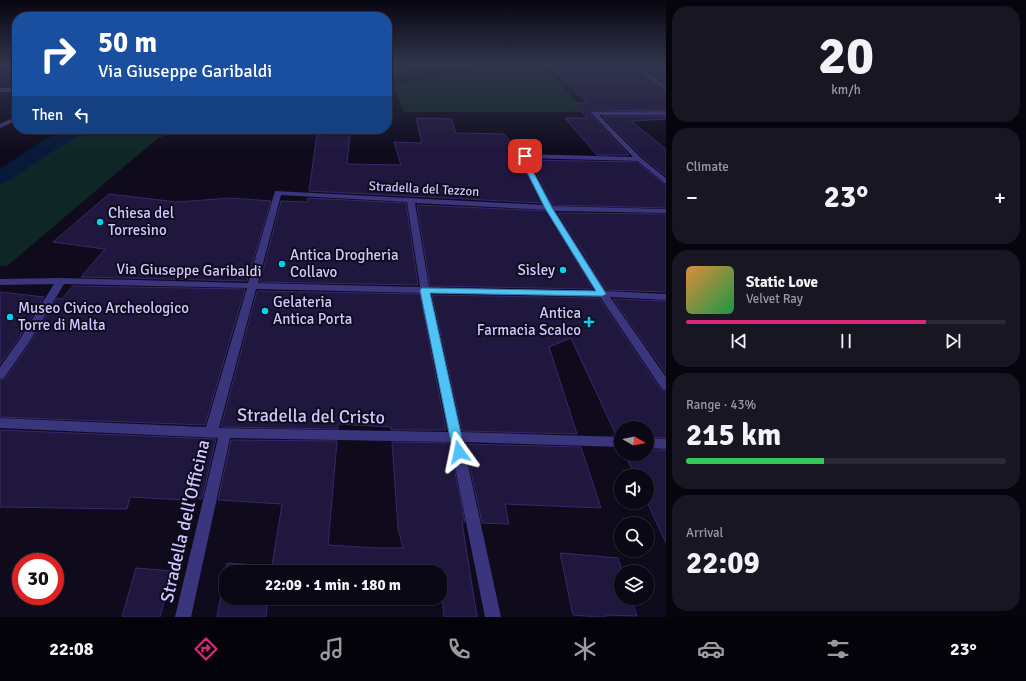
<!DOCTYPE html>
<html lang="en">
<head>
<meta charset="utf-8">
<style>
  body { margin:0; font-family:Signika,sans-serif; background:#191623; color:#f1f3f6; height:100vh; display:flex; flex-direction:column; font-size:15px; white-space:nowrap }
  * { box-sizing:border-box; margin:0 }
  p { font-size:13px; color:#9a9aa1 }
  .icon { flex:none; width:22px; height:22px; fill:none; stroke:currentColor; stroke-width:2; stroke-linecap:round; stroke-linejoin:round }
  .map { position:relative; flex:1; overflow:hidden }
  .sheet { display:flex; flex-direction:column; gap:6px; padding:6px; background:#06040c; width:360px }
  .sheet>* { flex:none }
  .guide { position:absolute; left:12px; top:12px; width:380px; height:122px; border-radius:16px; box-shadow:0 1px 3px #0004,0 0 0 1px #2b2935; background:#1a4fa0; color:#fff; overflow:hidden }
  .needle { width:26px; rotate:100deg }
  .controls { position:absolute; left:614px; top:421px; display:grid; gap:8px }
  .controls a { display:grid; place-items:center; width:40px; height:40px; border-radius:50%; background:#0b0816; box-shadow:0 1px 3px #0004,0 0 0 1px #2b2935; font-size:20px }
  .speed { position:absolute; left:12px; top:553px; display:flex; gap:8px; font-size:20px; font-weight:700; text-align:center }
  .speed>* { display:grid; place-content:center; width:52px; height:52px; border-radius:50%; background:#0b0816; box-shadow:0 1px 3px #0004,0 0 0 1px #2b2935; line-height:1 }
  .speed .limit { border:6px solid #d22; background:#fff; color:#111 }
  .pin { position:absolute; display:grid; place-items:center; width:34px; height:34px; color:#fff; margin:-17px; border-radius:8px; box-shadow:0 2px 6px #0006 }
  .me { position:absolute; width:44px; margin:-22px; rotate:348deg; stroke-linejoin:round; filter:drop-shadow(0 0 3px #0008) }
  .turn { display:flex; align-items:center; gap:14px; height:84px; padding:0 20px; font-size:18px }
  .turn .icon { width:52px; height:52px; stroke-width:2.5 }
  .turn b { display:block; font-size:28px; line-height:34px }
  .then { display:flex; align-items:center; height:38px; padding:0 20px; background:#0003; gap:8px; font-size:15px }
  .big { font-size:30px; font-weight:700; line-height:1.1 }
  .sheet .tile { flex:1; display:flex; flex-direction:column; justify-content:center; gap:6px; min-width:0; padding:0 14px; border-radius:16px; background:#191623 }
  .sheet .dial { align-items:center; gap:0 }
  .dial b { font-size:52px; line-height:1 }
  .song { display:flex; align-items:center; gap:12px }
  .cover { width:48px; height:48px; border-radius:6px; background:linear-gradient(135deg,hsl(30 70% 55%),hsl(140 70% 35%)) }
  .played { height:4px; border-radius:2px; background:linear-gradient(90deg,#db2777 75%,#2b2935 75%) }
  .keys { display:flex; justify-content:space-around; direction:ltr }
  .heat { display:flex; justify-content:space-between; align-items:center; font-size:22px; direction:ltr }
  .charge { height:6px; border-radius:3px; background:linear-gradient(90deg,#34c759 43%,#2b2935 0) }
  .trip { position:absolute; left:219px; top:565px; width:228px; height:40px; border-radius:16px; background:#0b0816; box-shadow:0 1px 3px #0004,0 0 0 1px #2b2935; font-weight:700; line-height:40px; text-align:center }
  .tab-bar { display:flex; height:64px; justify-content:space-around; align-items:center; background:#040309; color:#9a9aa1 }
  .tab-bar .icon { width:28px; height:28px }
  .tab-bar .active { color:#db2777 }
  .tab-bar b { font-size:18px; color:#f1f3f6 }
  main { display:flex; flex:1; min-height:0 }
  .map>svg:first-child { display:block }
  .green { fill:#0e2726 }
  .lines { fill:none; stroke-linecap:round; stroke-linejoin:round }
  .canal { fill:#081939; fill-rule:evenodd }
  .building { fill:#20173e; stroke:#37296a }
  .minor { fill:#3a357c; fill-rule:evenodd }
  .route { fill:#4fc3f7; stroke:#337fa1 }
  .poi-dot { fill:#00d4f2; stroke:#0f0b1d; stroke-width:1.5 }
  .labels { text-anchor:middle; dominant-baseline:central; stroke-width:4; stroke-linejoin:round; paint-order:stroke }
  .far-street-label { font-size:13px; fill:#cfc7ff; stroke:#0f0b1d }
  .poi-label { font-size:15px; fill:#cfc7ff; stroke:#0f0b1d; text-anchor:start }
  .street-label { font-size:15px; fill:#cfc7ff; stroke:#0f0b1d }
  .near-street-label { font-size:18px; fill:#cfc7ff; stroke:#0f0b1d }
</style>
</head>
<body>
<main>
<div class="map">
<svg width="666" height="617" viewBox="0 0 666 617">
  <rect width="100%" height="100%" fill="#0f0b1d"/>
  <!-- green -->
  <path class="green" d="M387,65h50l-50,11z
    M495,65h48l43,47h-182l-10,-27z
    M88,129h103l-33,9 -151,128h-7v-84c28,-19 56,-40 88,-53z"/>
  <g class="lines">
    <!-- canal -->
    <path class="canal" d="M66,129h23l-3,4 -30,16 -49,33 -7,2v-15l42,-28z"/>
  </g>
  <!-- building -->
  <path class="building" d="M548,65h83l35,26v19l-75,1v4l38,40h-32l-32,-37h23l-14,-15h13z
    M641,65h25v19z
    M603,116h63v3l-35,2 35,28v27l-24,-19z
    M416,118l35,1 5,14 48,1 17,20 -2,5 23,44 -233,-12 8,-57 4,1 2,-4 27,2 -3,31 54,1 -7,-23 28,1z
    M529,160l107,2 30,23v23l-112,-3z
    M109,194l68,8 54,-4 40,3 -24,80 -166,-4 24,-28 -52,-7z
    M308,198l98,5 12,82 -158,-3 21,-81 26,1z
    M417,205l130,6 46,78 -163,-3z
    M558,213l108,1v78l-59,-2z
    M73,286l172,3 -40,136 -205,-8v-37l5,-1 24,-34 28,-47 5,1z
    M257,291l163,3 26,136h-55v-3l-53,-3v5l-117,-2z
    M0,292l44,5 -25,41 -19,26z
    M432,295l167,3 62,92 5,1v47l-19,-1v-9h-26v8l-5,-1 -45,-97 -22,9 28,87 -115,-3z
    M613,299l53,2v73z
    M0,430l216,9 -14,60 -15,-1 -1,2 -56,-3 -3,12 -127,-2z
    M231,440l106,1 -9,104 48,3h27l-5,-20 -6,-86 57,1 16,79h-3l15,95h-33l-4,-45h-117l1,-3 -52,-3 10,-62 -64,-4z
    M465,444l116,3 20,61 -96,-4 4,20 -27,-1z
    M647,450h19v93l-19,-41v-26h-12l-10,-22h22z
    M560,553l58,5 4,14 -1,26h10l6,18 -31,-1v2h-9l-24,-2z
    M227,563l45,3 -1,6h-45v26h42l-2,19h-49z
    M136,568l36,3 -12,46h-38z"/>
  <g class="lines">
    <!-- minor -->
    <path class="minor" d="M632,65h6l28,21v4z
      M0,88h17v4h-17z
      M666,111v4h-67l42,43 25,20v6l-29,-23 -111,-3 27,48 113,3v4l-111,-2 51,80 60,3v6l-56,-3 56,80v13l-4,-1 -62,-92 -170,-4 31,139 160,5v10l-158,-5 38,175h-16l-35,-175 -220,-4 -39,179h-16l43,-179 -218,-10v-10l206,9 41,-139 -183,-4 -36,60 -24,34 -4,1v-12l20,-28 34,-55 -54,1v-6l61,-1 187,5 27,-92 270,14 -25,-47 3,-4 110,3 -41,-43v-2zM281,195l126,7 13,85 -162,-4zM415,203l133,7 48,81 -167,-4zM256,289l165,4 27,139 -229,-4z
      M17,116v4l-17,8v-4z
      M647,438l19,1v10l-19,-1z"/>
  </g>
  <!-- sky -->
  <linearGradient id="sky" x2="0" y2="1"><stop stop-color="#080610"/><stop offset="0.43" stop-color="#31344c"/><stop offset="1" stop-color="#31344c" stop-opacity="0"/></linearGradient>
  <rect width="666" height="152" fill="url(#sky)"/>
  <!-- route -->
  <path class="route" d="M523,154l5,2 -2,2 26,50 54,86 -4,2 -172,-3 35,159 -1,3 -5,2 -4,-2 -2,-3 -33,-162 2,-2 174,3 -51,-83 -25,-50z"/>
  <!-- markers -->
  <g class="poi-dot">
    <circle cx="100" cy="222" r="4"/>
    <circle cx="282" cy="264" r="4"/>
    <circle cx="563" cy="270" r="4"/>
    <circle cx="265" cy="311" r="4"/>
    <circle cx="10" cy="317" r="4"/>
    <path d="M587 316h4v4h4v4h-4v4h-4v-4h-4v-4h4z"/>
  </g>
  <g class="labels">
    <!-- far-street labels -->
    <g class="far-street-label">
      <text transform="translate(424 189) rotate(3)">Stradella del Tezzon</text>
    </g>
    <!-- poi labels -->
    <g class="poi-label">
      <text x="108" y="213">Chiesa del<tspan x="108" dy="17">Torresino</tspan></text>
      <text x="290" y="255">Antica Drogheria<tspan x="290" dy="17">Collavo</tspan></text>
      <text x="555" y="270" text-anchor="end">Sisley</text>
      <text x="273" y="302">Gelateria<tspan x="273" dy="17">Antica Porta</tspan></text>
      <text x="18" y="308">Museo Civico Archeologico<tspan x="18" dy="17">Torre di Malta</tspan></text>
      <text x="581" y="313" text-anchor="end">Antica<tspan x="581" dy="17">Farmacia Scalco</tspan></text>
    </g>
    <!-- street labels -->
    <g class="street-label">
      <text transform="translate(189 270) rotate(1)">Via Giuseppe Garibaldi</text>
    </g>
    <!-- near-street labels -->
    <g class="near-street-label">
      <text transform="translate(311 416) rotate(1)">Stradella del Cristo</text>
      <text transform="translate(185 521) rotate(-77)">Stradella dell'Officina</text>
    </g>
  </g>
</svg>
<div class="controls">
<a><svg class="needle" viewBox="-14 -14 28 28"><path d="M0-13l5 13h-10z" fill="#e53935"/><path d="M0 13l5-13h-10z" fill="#9a9aa1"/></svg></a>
<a><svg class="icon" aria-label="sound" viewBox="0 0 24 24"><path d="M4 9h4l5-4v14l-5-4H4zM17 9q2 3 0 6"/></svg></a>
<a><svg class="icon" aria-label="search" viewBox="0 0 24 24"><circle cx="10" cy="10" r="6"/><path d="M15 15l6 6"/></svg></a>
<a><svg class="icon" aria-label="layers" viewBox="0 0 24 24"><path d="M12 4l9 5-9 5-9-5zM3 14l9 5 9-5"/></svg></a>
</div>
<div class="speed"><div class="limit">30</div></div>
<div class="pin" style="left:525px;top:156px;background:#d93025"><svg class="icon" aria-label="arrive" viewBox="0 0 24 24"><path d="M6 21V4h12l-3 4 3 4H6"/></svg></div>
<svg class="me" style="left:459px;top:452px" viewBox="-20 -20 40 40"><path d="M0-17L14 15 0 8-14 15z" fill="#4fc3f7" stroke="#fff" stroke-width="4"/></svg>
<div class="trip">22:09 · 1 min · 180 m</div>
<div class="guide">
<div class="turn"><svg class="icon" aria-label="right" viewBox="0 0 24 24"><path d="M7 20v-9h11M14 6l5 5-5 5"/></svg><div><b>50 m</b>Via Giuseppe Garibaldi</div></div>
<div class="then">Then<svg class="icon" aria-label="left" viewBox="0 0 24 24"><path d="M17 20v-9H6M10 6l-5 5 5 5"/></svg></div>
</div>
</div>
<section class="sheet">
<div class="tile dial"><b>20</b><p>km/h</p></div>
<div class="tile"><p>Climate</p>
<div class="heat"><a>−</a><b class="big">23°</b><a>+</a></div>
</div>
<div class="tile">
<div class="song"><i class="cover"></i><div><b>Static Love</b><p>Velvet Ray</p></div></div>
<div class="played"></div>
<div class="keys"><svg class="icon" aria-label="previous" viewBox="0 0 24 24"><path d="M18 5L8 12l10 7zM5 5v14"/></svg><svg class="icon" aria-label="pause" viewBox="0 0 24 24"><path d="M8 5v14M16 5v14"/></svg><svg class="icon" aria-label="next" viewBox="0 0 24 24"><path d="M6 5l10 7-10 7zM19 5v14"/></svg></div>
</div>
<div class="tile"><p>Range · 43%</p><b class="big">215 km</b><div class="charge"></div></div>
<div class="tile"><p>Arrival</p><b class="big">22:09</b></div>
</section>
</main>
<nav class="tab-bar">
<b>22:08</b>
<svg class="icon active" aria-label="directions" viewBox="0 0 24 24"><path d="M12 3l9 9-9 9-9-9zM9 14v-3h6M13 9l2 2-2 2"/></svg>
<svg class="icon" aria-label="music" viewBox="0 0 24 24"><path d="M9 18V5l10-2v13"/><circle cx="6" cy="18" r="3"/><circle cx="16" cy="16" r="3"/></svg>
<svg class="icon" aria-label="phone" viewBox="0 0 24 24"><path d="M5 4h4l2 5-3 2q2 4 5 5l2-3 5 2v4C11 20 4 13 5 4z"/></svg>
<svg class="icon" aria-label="climate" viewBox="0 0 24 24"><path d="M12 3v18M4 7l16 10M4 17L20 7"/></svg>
<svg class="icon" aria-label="car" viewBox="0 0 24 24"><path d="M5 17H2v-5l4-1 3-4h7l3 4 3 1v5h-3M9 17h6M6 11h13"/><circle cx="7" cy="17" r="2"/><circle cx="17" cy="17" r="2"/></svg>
<svg class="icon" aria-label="filters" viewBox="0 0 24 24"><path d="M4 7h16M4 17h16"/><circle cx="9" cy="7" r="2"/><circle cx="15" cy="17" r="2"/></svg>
<b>23°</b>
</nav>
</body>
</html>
